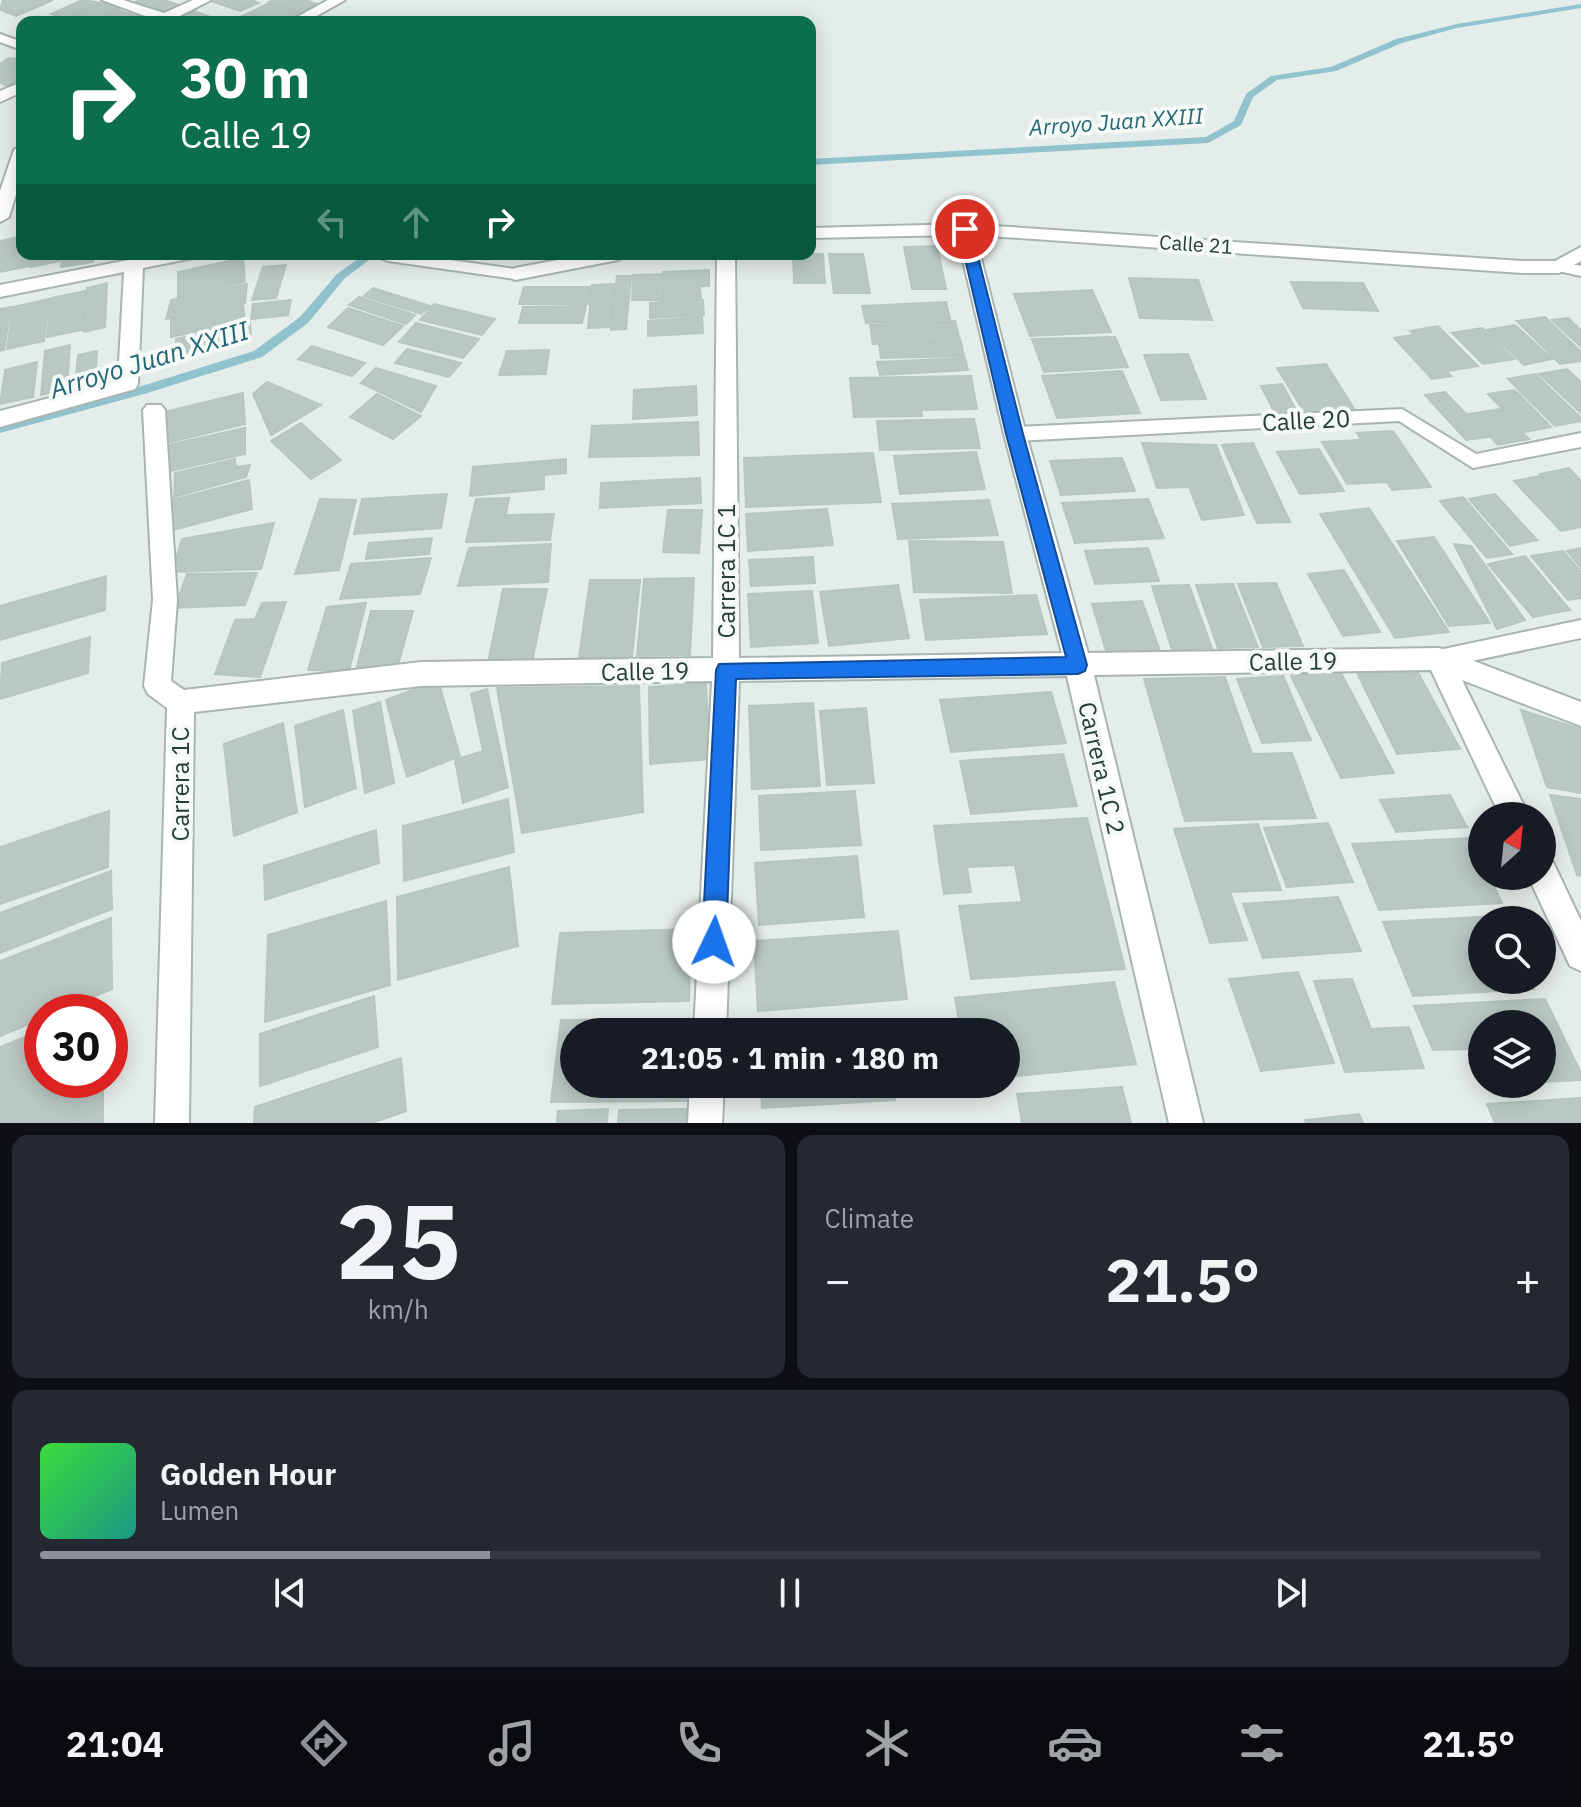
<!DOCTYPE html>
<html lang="en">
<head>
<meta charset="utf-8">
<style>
  body { margin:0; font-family:"IBM Plex Sans",sans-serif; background:#242831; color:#f1f3f6; height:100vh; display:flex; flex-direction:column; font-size:30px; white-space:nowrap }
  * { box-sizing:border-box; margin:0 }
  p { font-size:26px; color:#9ea1a6 }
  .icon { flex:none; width:44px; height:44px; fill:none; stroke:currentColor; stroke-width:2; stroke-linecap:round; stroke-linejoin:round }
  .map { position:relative; height:1123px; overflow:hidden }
  .panel { display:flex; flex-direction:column; gap:12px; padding:12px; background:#0d0f14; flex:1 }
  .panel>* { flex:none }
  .hud { position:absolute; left:16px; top:16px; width:800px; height:244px; border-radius:16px; box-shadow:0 4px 20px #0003; background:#0b6e4f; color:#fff; overflow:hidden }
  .needle { width:52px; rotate:27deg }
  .tools { position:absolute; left:1468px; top:802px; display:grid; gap:16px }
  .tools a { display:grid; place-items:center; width:88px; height:88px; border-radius:50%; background:#171b24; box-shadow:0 4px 20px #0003; font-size:40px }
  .speed { position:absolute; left:24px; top:994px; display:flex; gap:16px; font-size:40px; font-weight:700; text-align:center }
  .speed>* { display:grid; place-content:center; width:104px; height:104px; border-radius:50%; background:#171b24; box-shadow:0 4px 20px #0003; line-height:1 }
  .speed .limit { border:12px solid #d22; background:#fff; color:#111 }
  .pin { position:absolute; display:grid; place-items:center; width:68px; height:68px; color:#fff; margin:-34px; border:4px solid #fff; border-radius:50%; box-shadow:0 2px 8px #0007 }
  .me { position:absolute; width:88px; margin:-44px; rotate:3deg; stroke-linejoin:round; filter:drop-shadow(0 0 6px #0008) }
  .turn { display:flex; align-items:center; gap:28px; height:168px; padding:0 32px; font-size:36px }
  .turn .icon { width:104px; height:104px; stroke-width:2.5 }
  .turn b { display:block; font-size:56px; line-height:68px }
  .lanes { display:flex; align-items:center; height:76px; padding:0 32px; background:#0003; justify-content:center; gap:40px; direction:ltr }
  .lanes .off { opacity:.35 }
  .big { font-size:60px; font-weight:700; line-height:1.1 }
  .panel .card { flex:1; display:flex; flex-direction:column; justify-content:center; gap:12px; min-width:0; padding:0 28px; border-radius:16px; background:#242831 }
  .panel .dial { align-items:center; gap:0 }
  .dial b { font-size:104px; line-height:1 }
  .song { display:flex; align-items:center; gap:24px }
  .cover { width:96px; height:96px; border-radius:12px; background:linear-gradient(135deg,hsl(120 70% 55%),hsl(170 70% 35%)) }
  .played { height:8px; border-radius:4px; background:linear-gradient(90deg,#8c9099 30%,#363941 30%) }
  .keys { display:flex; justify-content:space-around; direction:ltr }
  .heat { display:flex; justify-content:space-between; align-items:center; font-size:44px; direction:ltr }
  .panel .tiles { flex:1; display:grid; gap:12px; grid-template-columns:1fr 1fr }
  .card:last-child { grid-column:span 2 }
  .trip { position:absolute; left:560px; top:1018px; width:460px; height:80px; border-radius:40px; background:#171b24; box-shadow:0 4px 20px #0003; font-weight:700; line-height:80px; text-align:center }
  .menu { display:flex; height:128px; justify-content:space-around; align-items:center; background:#090b0e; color:#9ea1a6 }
  .menu .icon { width:56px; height:56px }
  .menu .selected { color:#8c9099 }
  .menu b { font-size:36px; color:#f1f3f6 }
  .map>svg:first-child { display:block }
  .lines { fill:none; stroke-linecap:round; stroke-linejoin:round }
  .stream { fill:#91c3ce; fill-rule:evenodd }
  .building { fill:#bac8c3; stroke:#b7c6c1; stroke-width:2 }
  .lane-casing { stroke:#a8b5b1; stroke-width:4 }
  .street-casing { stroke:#a8b5b1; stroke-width:4 }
  .lane { fill:#fff; fill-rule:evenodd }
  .street { fill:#fff; fill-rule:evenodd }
  .route { fill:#1a73e8; stroke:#114b97; stroke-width:2 }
  .labels { text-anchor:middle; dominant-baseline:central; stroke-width:8; stroke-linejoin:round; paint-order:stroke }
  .far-street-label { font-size:20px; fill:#253e38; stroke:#f5faf7 }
  .far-water-label { font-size:22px; font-style:italic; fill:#236676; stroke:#f5faf7 }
  .street-label { font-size:24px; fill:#253e38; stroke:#f5faf7 }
  .water-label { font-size:26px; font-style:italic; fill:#236676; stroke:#f5faf7 }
</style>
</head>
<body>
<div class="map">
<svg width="1581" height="1123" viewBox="0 0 1581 1123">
  <rect width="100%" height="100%" fill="#e5edea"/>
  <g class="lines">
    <!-- stream -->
    <path class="stream" d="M1581,4v4l-124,20 -55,15 -66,28 -59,9 -24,17 -12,28 -33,18 -398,22v-6l396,-22 28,-16 12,-27 25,-18 60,-9 65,-28 61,-15z
      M365,254h12l-32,24 -37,45 -46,34 -118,37 -144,39v-10l142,-37 112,-35 46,-34 37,-43z"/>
  </g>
  <!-- building -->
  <path class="building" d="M53,0l-37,16 -16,-6 3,-10z
    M82,0l20,3 -36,16 -15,-5z
    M139,0h25l15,5 -16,8 -30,-10z
    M251,0l8,3 -19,8 -29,-10z
    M274,0h31l12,4 -17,9 -31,-11z
    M104,3l15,6 -29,13 -22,-3z
    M269,3l31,10 -20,9 -29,-10z
    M118,10l30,10 -36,2 -12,-4z
    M194,11l30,11 -49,-2z
    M249,13l28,9 -46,-1z
    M22,56v15l-22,-7 9,-6 5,1z
    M0,65l22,8v5l-15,8 -7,-3z
    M22,236v18h10l-2,12 -30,6v-31z
    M937,246l9,43h-34l-8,-42z
    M32,254h29l-1,7 -29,6z
    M64,254h31l-2,8 -32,5z
    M793,254h30l2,29h-31z
    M829,254h34l7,39h-36z
    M243,258l2,24 -67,15v-25z
    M286,265l-10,33 -24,2 11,-33z
    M709,270v16l-47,1 1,-15z
    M662,274l-4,26h-26l1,-25z
    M617,276h14l-5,53 -15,1z
    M1129,278l69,2 14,40 -72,-2z
    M1291,282l72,1 15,28 -75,-3z
    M107,283l-2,44 -21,5 3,-44z
    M247,284l-2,19 -79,16 5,-19z
    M614,284l-4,43 -22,1 4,-43z
    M524,287h66l-2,17h-69z
    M700,287l1,12 -41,3 2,-13z
    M373,288l57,18 -9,8 -57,-18z
    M1092,290l19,42 -81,4 -16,-42z
    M85,291l-3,39 -35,7 4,-39z
    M359,297l56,18 -9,9 -57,-19z
    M49,299l-5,42 -37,8 6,-42z
    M291,300l-3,15 -37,4 2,-15z
    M703,300l1,15 -54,3v-15z
    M946,302l4,17 -84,4 -4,-17z
    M243,304l2,17 -74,16v-17z
    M434,304l61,15 -13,16 -62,-15z
    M586,306l-4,17h-63l4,-16z
    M11,307l-7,43 -4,1v-42z
    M348,308l55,18 -20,19 -55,-18z
    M702,317l1,16 -55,3v-15z
    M1545,317l36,35v9l-21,3 -43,-43z
    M1568,318l13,12v17l-29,-27z
    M955,321l5,19 -87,4 -3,-19z
    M250,322l1,18 -76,17 1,-18z
    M416,323l63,16 -16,19 -64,-16z
    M1515,325l37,34 -28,6 -37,-35z
    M1438,326l40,40 -30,5 -38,-40z
    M1482,328l32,31 -31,5 -31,-31z
    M1413,335l19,20 19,21 -19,3 -38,-41z
    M1115,337l13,30 -84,5 -12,-33z
    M961,342l3,14 -83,2 -2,-13z
    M70,345l-3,44 -26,6 4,-44z
    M312,346l53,17 -13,13 -54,-17z
    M407,349l54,14 -12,14 -54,-14z
    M549,350l-3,24 -47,1 8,-24z
    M97,351l-2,31 -20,4 3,-31z
    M1188,354l18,45 -45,1 -17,-45z
    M965,358l3,12 -88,5 -3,-13z
    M37,362l-4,35 -33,7 5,-34z
    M1326,364l29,46 -50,3 -28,-45z
    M376,368l60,18 -15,26 -60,-29z
    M1567,369l14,13v31l-42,-39z
    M1122,371l18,42 -83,5 -15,-42z
    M1535,374l46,44v3l-26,5 -47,-47z
    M971,376l6,33 -56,1 1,6 -68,1 -4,-39z
    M267,382l54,23 -50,30 -18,-41z
    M1282,384l15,28 -22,1 -14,-27z
    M696,386l1,29 -64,4 1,-29z
    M1514,390l5,4 32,33 -27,5 -36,-38z
    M1445,392l43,45 -22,3 -41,-45z
    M243,393l2,31 -78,19 1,-32z
    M377,394l44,22 -28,23 -43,-22z
    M1500,409l29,30 -31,6 -29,-31z
    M974,419l6,29 -100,2 -3,-29z
    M698,422l1,33 -110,2 3,-31z
    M301,423l40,37 -30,19 -40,-38z
    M245,428v26l-79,18 2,-27z
    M1393,431l38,56 -39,3 -35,-57z
    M1359,440l26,42 -38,2 -25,-42z
    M1142,443l74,2 28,70 -42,5 -13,-33 -32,1z
    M1253,443l37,79 -33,1 -35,-78z
    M1319,449l25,42 -44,3 -23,-42z
    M976,452l9,37 -85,5 -6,-38z
    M873,453l8,49 -135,5 -2,-49z
    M1122,458l13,33 -74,4 -11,-34z
    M235,459l1,8 14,-2 -4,12 -72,20 1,-24z
    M566,459v14l-22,2v14l-74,7 3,-29z
    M1569,468l12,13v36l-41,-43z
    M1540,476l41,42v9l-20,4 -47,-50z
    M700,478l1,25 -101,5 1,-25z
    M249,480l3,29 -79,21 -1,-30z
    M447,494l-6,34 -87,6 8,-35z
    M1495,494l42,46 -27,6 -41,-47z
    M1463,497l49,57 -25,4 -47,-57z
    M509,498l-3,17 48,-1 -4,26 -84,2 10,-43z
    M320,499l36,1 -17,70 -44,4z
    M1148,499l16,39 -89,5 -13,-40z
    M989,500l9,35 -100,4 -6,-35z
    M1369,508l80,124 -54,6 -75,-124z
    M827,509l6,36 -85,6 -2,-37z
    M668,510h34l-3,43 -36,-1z
    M274,523l-13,46 -89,3 10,-33z
    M1434,537l56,86 -41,3 -52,-85z
    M432,538l-3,16 -63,5 3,-16z
    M909,541l94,1 9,51 -98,-1z
    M551,544l-3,38 -90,4 11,-38z
    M1454,544l17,2 54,74 -28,9z
    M1148,548l11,33 -64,3 -10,-33z
    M1581,548v20l-14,-17z
    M1563,551l18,21v26l-13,2 -37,-44z
    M1525,556l45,54 -37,7 -45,-53z
    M813,557l2,26 -64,3 -2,-26z
    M431,558l-11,36 -80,5 11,-35z
    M1344,570l36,62 -37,4 -35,-62z
    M257,573l-12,32 -70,3 12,-34z
    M106,576l-1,34 -105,30v-34z
    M694,578l-4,77 -53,1 7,-77z
    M590,580h50l-8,77h-53z
    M1276,583l27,63 -40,1 -25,-63z
    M1233,584l25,63 -40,1 -22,-63z
    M898,585l11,53 -80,8 -9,-54z
    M1189,585l23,63 -40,2 -20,-64z
    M503,589h44l-15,73 -44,1z
    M812,591l6,52 -67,4 -3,-53z
    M1036,595l11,39 -121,6 -6,-40z
    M1142,601l18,50 -53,3 -15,-50z
    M286,602l-26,75 -45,-3 20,-54 20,-1 7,-16z
    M366,603l-17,68 -41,-1 19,-63z
    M371,611h42l-15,54 -41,2z
    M90,637l-2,36 -88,26 2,-36z
    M1416,669l44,80 -63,5 -40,-81z
    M1340,671l54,102 -53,5 -50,-102z
    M1283,676l28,64 -49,3 -25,-64z
    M1225,677l27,77 40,-1 24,65 -131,3 -41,-142z
    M438,680l22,76 -53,21 -21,-77z
    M706,683l4,76 -60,5 -1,-77z
    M639,686l4,126 -121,21 -25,-145z
    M487,689l21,98 -45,16 -8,-43 28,-9 -12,-57z
    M1051,692l15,51 -115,9 -11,-52z
    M380,702l14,81 -29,10 -12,-82z
    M813,703l7,83 -68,3 -3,-83z
    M866,708l8,75 -47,2 -7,-74z
    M343,710l13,78 -51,19 -10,-81z
    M1521,710l60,19v64l-34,-6z
    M283,723l14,89 -63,24 -10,-92z
    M1063,754l14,52 -106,8 -11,-53z
    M855,791l6,54 -100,5 -2,-54z
    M1450,795l17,32 -71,5 -16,-32z
    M1550,795l31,4v77l-4,-1z
    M508,799l6,53 -110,29 -1,-55z
    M109,811l-1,56 -108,37v-57z
    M1087,818l38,151 -154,10 -12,-73 63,-4 -7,-37 -48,2 4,25 -27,2 -10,-68z
    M1328,823l25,59 -66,5 -23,-59z
    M1258,824l23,66 -51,2 17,48 -37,3 -36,-114z
    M376,830l3,33 -114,37 -1,-34z
    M1470,838l12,24v14h7l13,27 -123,7 -27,-66z
    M857,856l7,61 -105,8 -4,-62z
    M509,867l9,79 -120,34 -1,-83z
    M111,871l1,38 -112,44v-40z
    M1338,897l23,54 -98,7 -20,-54z
    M386,901l4,84 -125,37 3,-87z
    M1498,916l2,4h-18v60h48l4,9 -121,7 -30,-74z
    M111,918l1,71 -54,23h-16v7l-42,17v-75z
    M691,929l-2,72 -137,3 8,-71z
    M898,931l9,68 -149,12 -4,-70z
    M1298,972l36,91 -73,8 -32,-92z
    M1352,979l19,50 38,-2 15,41 -79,4 -31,-91z
    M1114,982l22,82 -130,13v-45h-45l-6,-34z
    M374,996l4,51 -118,39v-52z
    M1545,999l36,74v7l-39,2v-58h-60v50l-11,-25 -38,1 -19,-44z
    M691,1019l-1,13h-116v52h114l-1,17 -136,1 10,-82z
    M887,1022l1,10h-128v-2z
    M42,1030v50h61v43h-103v-76z
    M401,1058l5,53 -34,12h-118l1,-16z
    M761,1084h133l1,16 -133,8z
    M1122,1087l9,36h-109l-5,-29z
    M1581,1098v25h-86l-8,-19z
    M608,1109l-1,14h-50l1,-12z
    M689,1109l-1,14h-70l1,-13z
    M1359,1114l4,9h-57l-1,-3z"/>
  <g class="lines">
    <!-- lane casing -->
    <g class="lane-casing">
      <path id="lane" d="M0,34l22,8v8l-22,-8z
        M382,254h25l108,15 8,5 -8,5 -127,-18 -5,-2z
        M1559,262l22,4v10l-27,-6v-6z
        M1402,409l74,45 105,-21v14l-108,21 -74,-47 -384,20 -9,-7 9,-7z
        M1581,620v18l-142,30 -8,-2 -3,-7 3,-7 8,-2z"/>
    </g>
    <!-- street casing -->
    <g class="street-casing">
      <path id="street" d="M102,0h21l41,13 29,-13h18l-43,22h-18l3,-3z
        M328,0h17l-39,22h-18z
        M22,82v10l-22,10v-11z
        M22,145v30l-13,42 -9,5v-31l14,-41z
        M965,224l557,37h33l26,-14v14l-22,12h-37l-547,-38 51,199 62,219 351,-5 9,3 133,51v24l-119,-46 67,136h-29l-69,-146 -337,5 109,448h-34l-102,-447 -328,5 -13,351h-32l18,-351 -291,5 -227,26 -5,411h-34l12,-415 -19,-14 -4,-8 9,-86 -10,-190 4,-5h14l4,5 12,190 -6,81 13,9 237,-28 292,-4 4,-404h18l4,404 323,-5 -58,-219 -47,-199 -147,3v-10z
        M159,254h37l-3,4 -50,10 -5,116 -3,5 -135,38v-16l118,-31 6,-108 -124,25v-12z
        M589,254h38l-9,6 -103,20 -9,-6 9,-6z
        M1542,858l11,4 28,59v50l-11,-5 -42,-90h14z
        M690,1084h34l-2,39h-34z"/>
    </g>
    <!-- lane -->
    <use href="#lane" class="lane"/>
    <!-- street -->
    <use href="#street" class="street"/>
  </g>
  <!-- route -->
  <path class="route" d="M965,225l6,4 52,205 64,231 -2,6 -7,3 -342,5 -10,263 -4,8 -8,3 -9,-3 -3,-8 14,-272 3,-6 347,-7 -60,-223 -48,-205z"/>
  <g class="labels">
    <!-- far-street labels -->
    <g class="far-street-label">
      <text transform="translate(1196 244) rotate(4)">Calle 21</text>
    </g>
    <!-- far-water labels -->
    <g class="far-water-label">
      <text transform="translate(1116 121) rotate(-4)">Arroyo Juan XXIII</text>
    </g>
    <!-- street labels -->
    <g class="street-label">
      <text transform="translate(1306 420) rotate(-3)">Calle 20</text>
      <text transform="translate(726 571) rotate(-90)">Carrera 1C 1</text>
      <text transform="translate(1293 661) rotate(-1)">Calle 19</text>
      <text transform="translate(645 671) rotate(-1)">Calle 19</text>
      <text transform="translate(1102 768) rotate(77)">Carrera 1C 2</text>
      <text transform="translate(180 784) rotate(-90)">Carrera 1C</text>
    </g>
    <!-- water labels -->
    <g class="water-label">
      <text transform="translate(149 359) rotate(-17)">Arroyo Juan XXIII</text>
    </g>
  </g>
</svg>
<div class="tools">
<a><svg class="needle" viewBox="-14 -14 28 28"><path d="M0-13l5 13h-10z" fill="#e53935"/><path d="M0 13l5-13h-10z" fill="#9ea1a6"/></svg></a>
<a><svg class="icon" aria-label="search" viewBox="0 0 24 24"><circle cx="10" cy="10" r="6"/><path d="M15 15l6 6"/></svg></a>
<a><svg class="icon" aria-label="layers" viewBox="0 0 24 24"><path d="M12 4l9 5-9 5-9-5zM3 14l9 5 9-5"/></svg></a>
</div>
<div class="speed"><div class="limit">30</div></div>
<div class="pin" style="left:965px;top:229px;background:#d93025"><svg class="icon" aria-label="arrive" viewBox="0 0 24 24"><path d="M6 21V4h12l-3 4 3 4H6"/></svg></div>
<svg class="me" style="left:714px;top:942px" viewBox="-20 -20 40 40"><circle r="19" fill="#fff"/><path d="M0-13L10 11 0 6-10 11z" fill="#1a73e8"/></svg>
<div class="trip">21:05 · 1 min · 180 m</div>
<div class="hud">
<div class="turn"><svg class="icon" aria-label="right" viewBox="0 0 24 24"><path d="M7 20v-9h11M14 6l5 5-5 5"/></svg><div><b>30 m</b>Calle 19</div></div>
<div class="lanes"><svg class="icon off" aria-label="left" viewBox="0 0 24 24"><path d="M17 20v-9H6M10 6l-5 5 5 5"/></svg><svg class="icon off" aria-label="ahead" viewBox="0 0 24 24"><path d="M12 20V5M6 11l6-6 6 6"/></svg><svg class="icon" aria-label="right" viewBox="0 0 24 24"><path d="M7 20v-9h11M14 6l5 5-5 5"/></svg></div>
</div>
</div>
<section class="panel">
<div class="tiles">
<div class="card dial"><b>25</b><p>km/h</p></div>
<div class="card"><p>Climate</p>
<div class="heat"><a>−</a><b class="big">21.5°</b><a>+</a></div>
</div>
<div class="card">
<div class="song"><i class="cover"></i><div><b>Golden Hour</b><p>Lumen</p></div></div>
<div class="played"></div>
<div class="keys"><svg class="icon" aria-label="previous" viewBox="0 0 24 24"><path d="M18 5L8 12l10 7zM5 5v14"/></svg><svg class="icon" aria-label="pause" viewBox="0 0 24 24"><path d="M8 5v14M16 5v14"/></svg><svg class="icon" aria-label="next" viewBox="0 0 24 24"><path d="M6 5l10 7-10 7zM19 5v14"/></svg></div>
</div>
</div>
</section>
<nav class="menu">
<b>21:04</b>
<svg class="icon selected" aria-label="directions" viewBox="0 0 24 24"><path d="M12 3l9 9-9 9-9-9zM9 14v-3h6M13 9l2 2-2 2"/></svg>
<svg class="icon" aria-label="music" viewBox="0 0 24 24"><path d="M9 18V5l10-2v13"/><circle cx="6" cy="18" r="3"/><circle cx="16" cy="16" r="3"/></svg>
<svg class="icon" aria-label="phone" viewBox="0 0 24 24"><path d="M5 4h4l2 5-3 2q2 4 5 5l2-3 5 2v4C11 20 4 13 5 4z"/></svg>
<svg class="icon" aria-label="climate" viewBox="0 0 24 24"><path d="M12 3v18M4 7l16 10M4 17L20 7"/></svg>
<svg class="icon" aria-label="car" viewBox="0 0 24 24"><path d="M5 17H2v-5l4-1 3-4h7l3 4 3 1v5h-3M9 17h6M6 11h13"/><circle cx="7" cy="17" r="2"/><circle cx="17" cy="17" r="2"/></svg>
<svg class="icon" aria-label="filters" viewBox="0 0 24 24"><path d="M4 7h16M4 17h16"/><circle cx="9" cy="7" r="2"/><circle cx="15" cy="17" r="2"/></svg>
<b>21.5°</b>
</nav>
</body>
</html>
